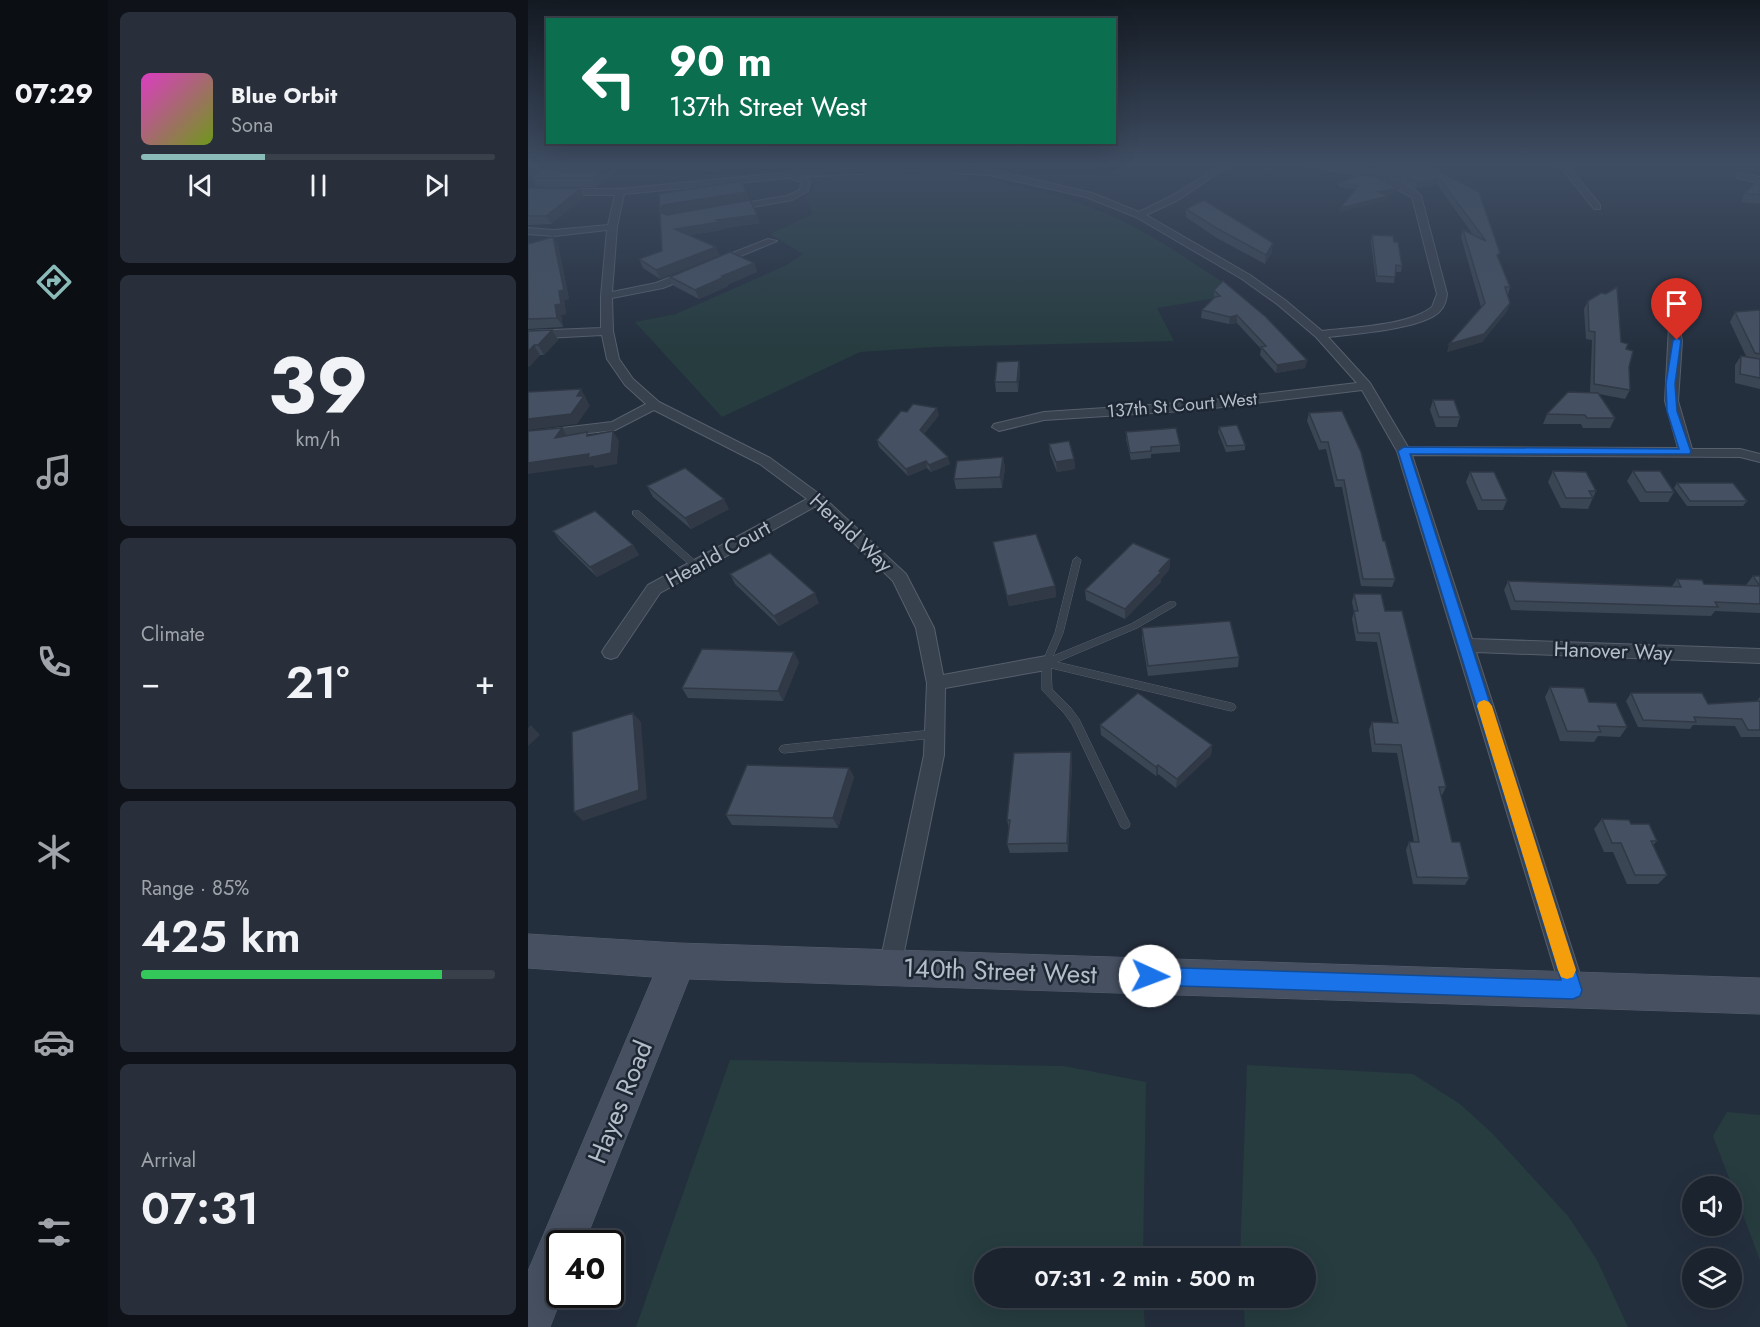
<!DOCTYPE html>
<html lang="en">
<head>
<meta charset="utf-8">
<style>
  body { margin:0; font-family:Jost,sans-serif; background:#282f3a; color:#f1f3f6; height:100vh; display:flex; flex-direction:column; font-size:22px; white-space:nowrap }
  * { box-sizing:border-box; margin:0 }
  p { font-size:20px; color:#a0a4aa }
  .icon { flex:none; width:33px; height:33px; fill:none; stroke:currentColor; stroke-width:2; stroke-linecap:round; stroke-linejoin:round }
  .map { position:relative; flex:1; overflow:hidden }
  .panel { display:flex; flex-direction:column; gap:12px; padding:12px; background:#0f1319; width:420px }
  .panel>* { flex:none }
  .guide { position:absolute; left:18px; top:18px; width:570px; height:126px; border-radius:0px; box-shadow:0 6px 24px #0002,0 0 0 2px #39404a; background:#0b6e4f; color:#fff; overflow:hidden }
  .buttons { position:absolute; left:1154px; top:1176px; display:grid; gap:12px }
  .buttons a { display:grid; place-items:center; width:60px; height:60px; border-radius:50%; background:#1b232e; box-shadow:0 6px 24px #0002,0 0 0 2px #39404a; font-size:30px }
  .speed { position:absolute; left:18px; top:1230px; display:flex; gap:12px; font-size:30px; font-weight:700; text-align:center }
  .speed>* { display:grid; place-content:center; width:78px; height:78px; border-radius:50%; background:#1b232e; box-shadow:0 6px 24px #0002,0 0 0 2px #39404a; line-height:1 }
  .speed .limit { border:3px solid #111; border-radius:9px; background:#fff; color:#111 }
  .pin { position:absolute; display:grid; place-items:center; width:51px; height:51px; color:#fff; margin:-62px -26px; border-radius:50% 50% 50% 0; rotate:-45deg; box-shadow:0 0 6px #0007 }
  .pin .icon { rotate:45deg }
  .me { position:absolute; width:66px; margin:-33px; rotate:92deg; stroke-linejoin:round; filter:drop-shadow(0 0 4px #0008) }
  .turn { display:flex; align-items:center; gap:21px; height:126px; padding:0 24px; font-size:27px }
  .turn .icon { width:78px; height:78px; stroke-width:2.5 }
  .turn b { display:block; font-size:42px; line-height:51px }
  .big { font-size:45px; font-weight:600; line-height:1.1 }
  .panel .widget { flex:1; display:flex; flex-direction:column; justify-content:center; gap:9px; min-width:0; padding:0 21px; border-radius:9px; background:#282f3a }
  .panel .dial { align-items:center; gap:0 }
  .dial b { font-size:78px; line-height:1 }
  .song { display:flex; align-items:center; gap:18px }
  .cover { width:72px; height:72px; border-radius:9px; background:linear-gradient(135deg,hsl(310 70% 55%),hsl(80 70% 35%)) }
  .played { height:6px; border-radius:3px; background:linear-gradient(90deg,#8bbbb9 35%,#39404a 35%) }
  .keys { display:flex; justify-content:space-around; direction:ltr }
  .heat { display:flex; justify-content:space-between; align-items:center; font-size:33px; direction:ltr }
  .charge { height:9px; border-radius:4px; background:linear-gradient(90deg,#34c759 85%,#39404a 0) }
  .trip { position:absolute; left:446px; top:1248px; width:342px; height:60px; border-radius:30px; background:#1b232e; box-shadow:0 6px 24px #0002,0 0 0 2px #39404a; font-weight:600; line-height:60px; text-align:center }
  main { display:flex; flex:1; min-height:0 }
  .tab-bar { display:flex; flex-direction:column; width:108px; justify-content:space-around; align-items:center; background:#0b0e12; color:#a0a4aa }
  .tab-bar .icon { width:42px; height:42px }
  .tab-bar .selected { color:#8bbbb9 }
  .tab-bar b { font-size:27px; color:#f1f3f6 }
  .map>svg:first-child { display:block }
  .green { fill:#263c3f }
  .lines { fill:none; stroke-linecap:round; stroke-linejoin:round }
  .lane-casing { stroke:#565f6c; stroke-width:1 }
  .street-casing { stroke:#565f6c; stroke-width:2 }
  .secondary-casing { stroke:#565f6c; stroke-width:1 }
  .lane { fill:#38414e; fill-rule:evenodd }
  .street { fill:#38414e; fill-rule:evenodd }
  .secondary { fill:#465061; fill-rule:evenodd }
  .wall { fill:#3b4654 }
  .shaded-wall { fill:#303945 }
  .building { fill:#455162; stroke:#303945; stroke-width:1.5 }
  .route { fill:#1a73e8; stroke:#114b97; stroke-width:1.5 }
  .slow { fill:#f59e0b }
  .labels { text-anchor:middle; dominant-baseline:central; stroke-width:5; stroke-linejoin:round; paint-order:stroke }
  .far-street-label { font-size:18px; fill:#b4bcc9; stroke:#1d2633 }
  .street-label { font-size:21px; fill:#b4bcc9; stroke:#1d2633 }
  .near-street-label { font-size:26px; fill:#b4bcc9; stroke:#1d2633 }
</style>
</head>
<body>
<main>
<nav class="tab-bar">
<b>07:29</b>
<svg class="icon selected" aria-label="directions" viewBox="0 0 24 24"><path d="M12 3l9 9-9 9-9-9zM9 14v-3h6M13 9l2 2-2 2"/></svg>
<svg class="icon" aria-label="music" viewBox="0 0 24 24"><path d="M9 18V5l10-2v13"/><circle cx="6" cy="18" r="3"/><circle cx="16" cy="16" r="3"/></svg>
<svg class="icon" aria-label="phone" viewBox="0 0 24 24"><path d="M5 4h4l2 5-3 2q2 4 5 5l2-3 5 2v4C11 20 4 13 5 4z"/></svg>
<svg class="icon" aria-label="climate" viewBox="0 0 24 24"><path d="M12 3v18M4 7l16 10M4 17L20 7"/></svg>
<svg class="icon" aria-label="car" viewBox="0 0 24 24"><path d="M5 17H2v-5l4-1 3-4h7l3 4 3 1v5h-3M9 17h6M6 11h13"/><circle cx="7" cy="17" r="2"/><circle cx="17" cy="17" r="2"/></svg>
<svg class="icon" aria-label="filters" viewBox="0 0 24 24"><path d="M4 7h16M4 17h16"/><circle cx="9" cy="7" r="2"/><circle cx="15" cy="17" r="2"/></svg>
</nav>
<section class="panel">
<div class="widget">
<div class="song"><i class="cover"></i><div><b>Blue Orbit</b><p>Sona</p></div></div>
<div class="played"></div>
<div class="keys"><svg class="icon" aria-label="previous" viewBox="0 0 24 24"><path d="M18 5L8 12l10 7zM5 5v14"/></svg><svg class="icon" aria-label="pause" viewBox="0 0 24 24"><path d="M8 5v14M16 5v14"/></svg><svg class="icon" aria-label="next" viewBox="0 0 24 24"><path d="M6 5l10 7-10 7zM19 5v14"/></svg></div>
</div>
<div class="widget dial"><b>39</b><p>km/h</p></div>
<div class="widget"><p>Climate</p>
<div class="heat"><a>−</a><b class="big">21°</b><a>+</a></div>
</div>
<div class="widget"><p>Range · 85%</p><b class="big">425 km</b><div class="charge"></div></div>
<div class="widget"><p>Arrival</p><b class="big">07:31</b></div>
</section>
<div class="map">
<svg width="1232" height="1327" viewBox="0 0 1232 1327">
  <rect width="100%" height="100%" fill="#242f3e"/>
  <!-- green -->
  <path class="green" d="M406,172c58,8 118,18 173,42 47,20 90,52 133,80l-83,14 17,33 -240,6 -74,5 -138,65 -87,-95 41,-8 111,-49 16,-11 -33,-20 43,-20 -8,-16 13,-16 -5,-5z
    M202,1060l334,6 82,16 -3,176h-159v40h159l2,29h-509z
    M719,1065l166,9 47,30 32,29 76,83 29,44 31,67h-383l-2,-29h62v-40h-65z
    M1199,1112l33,3v145l-47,-124z"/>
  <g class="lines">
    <!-- lane casing -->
    <g class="lane-casing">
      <path id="lane" d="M105,511h6l60,53 1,2 -1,2h-6l-60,-53z
        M549,557l4,3 -18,73 -10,23 78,-32 38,-22h6l1,2 -1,2 -38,22 -80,34 174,41 3,1 2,3 -2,3 -3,1 -180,-43 1,21 18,18 9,12 51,105 -1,3 -4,2 -4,-2 -49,-103 -8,-11 -22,-23v-27l13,-30 18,-73z
        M406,730l3,1 2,3 -2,3 -3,1 -150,15 -3,-1 -2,-3 2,-3 3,-1z"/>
    </g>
    <!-- street casing -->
    <g class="street-casing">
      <path id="street" d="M386,165l75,4 103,24 47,19 33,-16 49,-31h9l-52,35 -32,15 104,60 35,25 37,31c31,-4 86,-5 110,-24l5,-13 -25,-97 -36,-18 -70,-14c34,-4 89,5 115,31l26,98c-1,6 -2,12 -7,17 -16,18 -87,23 -112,26l42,46 38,64 270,1 -13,-47 4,-74 2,-2h8l3,16 -4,60 14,48h48l20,5v8l-20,-5 -328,-2 60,184 288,10v14l-284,-11 109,338 -3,9 -9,3 -9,-3 -3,-9 -164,-539 -35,-61 -165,20 -153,10 -45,11 -7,-4 2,-3 50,-12 153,-10 160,-19 -41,-46 -39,-33 -35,-25 -106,-62 -50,-20 -97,-22 -75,-4 -111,6 7,4 -2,10 -16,9 -63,11 -5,-3 2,-2 61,-10 13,-6 1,-8 -11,-4 -166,16 -7,33 -5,65 44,-9 112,-44 9,2 -114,47 -51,10 1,33 6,28 14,20 26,23 111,56 52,38 84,78 28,54 9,47 103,-19 6,2 3,5 -3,5 -6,2 -101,18 -1,67 -45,221 -8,4 -8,-4 -4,-8 45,-213 3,-72 -11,-55 -23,-47 -77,-75 -156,87 -43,64 -6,2 -6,-2 -3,-5 3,-5 43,-62 159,-86 -47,-35 -106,-54 -39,20 -87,10v-8l84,-10 34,-18 -21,-19 -18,-26 -5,-24 -74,4v-8l73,-3v-32l6,-66 -53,6 -26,-2v-6l26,2 54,-5 7,-30h-87v-6h92l171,-17z
        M1031,165h8l33,40v4h-6z
        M1212,173l20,4v6l-23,-5v-4z"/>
    </g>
    <!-- secondary casing -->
    <g class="secondary-casing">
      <path id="secondary" d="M0,934l150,9 1082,35v36l-1071,-35 -105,265h-24v50h3l-13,33h-22v-56l125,-294 -125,-9z"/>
    </g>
    <!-- lane -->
    <use href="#lane" class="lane"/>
    <!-- street -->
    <use href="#street" class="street"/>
    <!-- secondary -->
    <use href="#secondary" class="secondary"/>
  </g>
  <!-- wall -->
  <path class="wall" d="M21,165h75l-27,22h-60l-5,-9z
    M126,165h70l-4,7 -57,-2z
    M852,165h47l52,27 20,66 11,29 -2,8 2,8 -3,8 -25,31 -35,10 34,-45 -20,-70 2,-7 11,6 -37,-52 -22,5 -17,-11 -19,-8z
    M1232,178v26l-19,-2 4,-9z
    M811,183l58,9 -13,3 4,1 -1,4 -48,12 16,-23 -16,-2z
    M0,188l52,1 4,8 -33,27 -23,1z
    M218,192l3,8 -83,14 94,9 -39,6 1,1 -32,5 30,20 -60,24 -17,-11 -4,-9 23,-8 -3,-57z
    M658,209l86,43 -7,12 -50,-27 -29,-20z
    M844,235l22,7 8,24 -1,6h-6l-1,11 -18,-1 -5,-40z
    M0,244l30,1 11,54 -5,1 2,14 -5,1 2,12 -35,2z
    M226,263l3,9 -30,13 1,1 -29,13 -25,-13 -4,-9z
    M686,290l93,70 -2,8 -29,5 -16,-18 1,-6 -24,-26 -8,1 -28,-6 1,-8 12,-12z
    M1060,301l38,48 3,18 1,23 -5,9 -26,-5 16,24 -5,10h-27l-2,-4h-38l4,-10 43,-22 2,-52 -6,-1 -2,-30z
    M1232,311v78l-25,-6v-18l6,-9h5l-16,-34 5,-10z
    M24,330l6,10 -14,15h-4l-11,12 -1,-36z
    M491,361l1,10 -2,21h-22l-1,-10z
    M905,400l27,17 -3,10h-21l-6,-17z
    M814,411l53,168 -3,8 -31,-1 -19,-99h-7l-9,-38 -7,1 -12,-29 2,-8z
    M411,415l-15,19 26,30 -19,8 -4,-4 -19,8 -29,-29 -2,-7z
    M691,427l26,18v5l-19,2 -8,-20z
    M598,432l54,13v7l-29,2v4l-20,2 -5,-21z
    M521,444l25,15 1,10 -18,3 -7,-18z
    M475,457l2,11 -3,20 -46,1 -2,-10z
    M1025,471l43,20 -8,18 -27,-1 -13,-26z
    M1105,471l41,21 -6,10h-28l-13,-21z
    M942,472l37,28 -4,10h-25l-12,-28z
    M1149,483l70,18 -4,5h-56l-13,-18z
    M119,486l82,23 -38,20 -38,-32z
    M25,531l80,14 6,10 -42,22 -37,-36z
    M465,542l62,44 1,11 -47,9z
    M642,559l-1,11 -8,9v3l-36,37 -39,-19 -1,-10z
    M202,574l89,29 -40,23 -44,-42z
    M1225,576h7v37l-45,-2 -4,5 -200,-6 -7,-20 4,-9 164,5 5,-7 27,5 43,1h-1z
    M826,594l31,17 61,176 -4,8h-1l11,47 17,36 -4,7 -52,-1 -7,-34 3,-8h5l-17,-89 -25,-1 -3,-22 3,-8 21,1 -16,-81 -21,-1 -4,-22 2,-7 -2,-10z
    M614,628l97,29 -1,10 -90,9 -6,-37z
    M271,662l-16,39 -95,-3 -6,-10z
    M1022,687l39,15 38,25 -7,10 -22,-1 -4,6 -34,-1 -15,-44z
    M1103,693l77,11 48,-2 4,-5v40h-19l-6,-11 -42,-1 -3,4 -52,-2 -12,-26z
    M572,725l112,20 -1,10 -35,33 -18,-14 -2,2 -55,-41z
    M543,752l1,10 -4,90 -58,1 -3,-9 2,-16 -2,-8z
    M321,768l5,9 -16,51 -106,-3 -6,-10z
    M1074,819l29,5 26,17 -4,4 14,30 -9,9h-31l-14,-32h-9l-10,-23z"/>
  <!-- shaded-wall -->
  <path class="shaded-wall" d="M82,165h14l-27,22 -4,-9z
    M189,165h7l-4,7z
    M911,178l-2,6 -22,5 2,-7z
    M870,188l-1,4 -20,4 1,-4z
    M52,189l4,8 -33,27 -5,-8z
    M218,192l3,8 -82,14 -2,2 -3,-3 -1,-6 2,-2z
    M860,196l-1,4 -48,12 1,-4z
    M229,215l3,8 -39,6 1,1 -44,7 -3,-8 41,-9z
    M25,237l5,8 11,54 -5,1 2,14 -5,1 2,12 -6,-9 -2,-13 4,-14z
    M745,243l-1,9 -7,12 1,-9z
    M188,247l4,8 -60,24 -4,-9z
    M226,263l3,9 -30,13 1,1 -29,13 -4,-9 27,-14z
    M982,303l-3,8 -25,31 -35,10 2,-8z
    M709,315v8l-8,1 1,-7z
    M24,330l6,10 -14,15 -6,-10z
    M6,345l6,10 -11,12 -1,-1v-14z
    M779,360l-2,8 -29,5 1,-8z
    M491,361l1,10 -2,21 -1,-10z
    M53,389l9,17 -13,18 -49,6v-11l49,-23z
    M409,408l2,7 -18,22 -1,-7z
    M34,428l6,10h-13z
    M85,431l6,10 -2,23 -22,4 -2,-3 -65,9v-11z
    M420,457l2,7 -19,8 -2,-7z
    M475,457l2,11 -3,20 -2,-11z
    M546,459l1,10 -18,3 -1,-10z
    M398,461l1,7 -19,8 -2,-7z
    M196,499l5,10 -38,20 -6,-11z
    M105,545l6,10 -42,22 -7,-10z
    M642,559l-1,11 -8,9v3l-36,37v-10z
    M527,586l1,11 -47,9 -2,-10z
    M287,593l4,10 -40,23 -5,-10z
    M266,652l5,10 -16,39 -5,-10z
    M105,713l8,9 6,77 -64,22 -9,-9z
    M3,725l9,10 -12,11v-18z
    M684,745l-1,10 -35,33 1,-9z
    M543,752l1,10 -4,90 -1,-9z
    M630,765v9l-2,2v-9z
    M321,768l5,9 -16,51 -5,-10z"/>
  <!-- building -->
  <path class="building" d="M21,165h61l-17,13h-61z
    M854,165h45l52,27 21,61 -3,2 13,32h-5l5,16 -26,31 -35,10 36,-41 -22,-73 23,11 -47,-63 -22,4 -18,-11z
    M833,174l15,3 22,11 -20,4 10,4 -48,12 18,-22 -19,-3z
    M1232,178v17l-15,-2z
    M213,181l5,11 -83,13 -2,2 1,6 5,2 83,-15 7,15 -41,5 3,2 -44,7 41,18 -60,23 -17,-11 23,-8 -3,-57z
    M0,188l52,1 -34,27h-18z
    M676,200l69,43 -7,12 -50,-27 -30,-19z
    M844,235l21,1 1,6h4l4,24 -6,-1 -1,12 -18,-1z
    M25,237l11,53 -5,1 2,13 -6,1 2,13 -29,1v-75z
    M202,252l24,11 -32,13 2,1 -29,13 -25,-13z
    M695,281l43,36 41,43 -30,5 -16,-18 5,-1 -29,-31 -7,2 -28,-7 13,-13 5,-1 -6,-6z
    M1089,287l4,55 7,2 -2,5 7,2 -4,16 1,23 -36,-6 1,-52 -6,-1 -1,-30 13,-8 5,1z
    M1231,310l1,1v43l-5,-1 -20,-41z
    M24,330l-14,15h-4l-6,7v-21z
    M1213,356l19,3v19l-20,-4z
    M491,361l-2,21h-22l2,-20z
    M53,389l-4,7h7l-13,18 -43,5v-27z
    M1040,392l30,1 17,25h-28l-2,-3 -38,-1z
    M905,400h21l6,17h-21z
    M385,404l24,4 -17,22 28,27 -19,8 -3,-4 -20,8 -29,-29 24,-29 6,1z
    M814,411l19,41 22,89h2l10,38h-32l-19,-99h-7l-9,-38h-7l-12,-29z
    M709,425l8,20 -18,1 -8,-19z
    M34,428l-7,10 32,-6v4l26,-5 -2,22 -23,5 1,-4 -61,9v-32z
    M648,428l4,17 -29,2v4l-21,2 -4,-21z
    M541,441l5,18 -18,3 -7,-18z
    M475,457l-3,20 -46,2 3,-18z
    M157,468l39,31 -39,19 -38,-32z
    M1025,471l33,1 10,19h-7l4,7h-27z
    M1105,471h27l14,21h-28z
    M942,472h24l13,28h-25z
    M1149,483h56l14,18h-57z
    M67,511l38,34 -43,22 -37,-36z
    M508,534l19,52 -48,10 -14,-54z
    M605,543l37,16 -11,12 2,1 -36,37 -40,-19z
    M242,553l45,40 -41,23 -44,-42z
    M1225,576h7v10z
    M1149,579l25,1 2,4 56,2v18l-45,-2 3,5 -203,-6 -7,-20 173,6z
    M826,594h27l4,17h17l44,176h-7l13,55h8l9,36 -52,-1 -8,-35h10l-18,-97 -26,-1 -3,-22 26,1 -19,-90h-21l-4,-22h4z
    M702,621l9,36 -91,9 -6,-38z
    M174,649l92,3 -16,39 -96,-3z
    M1022,687l34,1 5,14 27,1 11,24 -29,-1 3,6 -34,-1z
    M610,693l74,52 -35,34 -19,-14 -2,2 -56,-42z
    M1103,693h71l6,11 52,-3v29h-12l-6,-11 -48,-2 2,5 -53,-2z
    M105,713l6,77 -65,22 -2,-80z
    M543,752l-4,91 -60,1 3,-24h-3l7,-67z
    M219,765l102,3 -16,50 -107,-3z
    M1074,819l27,1 2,4h18l8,17h-6l16,34h-32l-14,-32h-9z"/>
  <!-- sky -->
  <linearGradient id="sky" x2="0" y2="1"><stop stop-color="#141a22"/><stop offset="0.47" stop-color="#3f4d63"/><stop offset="1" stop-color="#3f4d63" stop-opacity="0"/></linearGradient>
  <rect width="1232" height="350" fill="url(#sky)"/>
  <!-- route -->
  <path class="route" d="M1149,338l4,2 -6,44 2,27 14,41 -2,2h-279l172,536 -2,6 -7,3 -423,-14 -7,-3 -2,-6 2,-7 7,-2 411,13 -163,-529 6,-4 275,2 -12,-38 -1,-27 7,-44z"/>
  <!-- slow -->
  <path class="slow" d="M956,700l5,2 3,4 84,264 -3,7 -6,2 -6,-2 -3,-7 -81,-264 2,-4z"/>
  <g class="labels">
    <!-- far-street labels -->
    <g class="far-street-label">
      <text transform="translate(654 405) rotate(-5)">137th St Court West</text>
    </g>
    <!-- street labels -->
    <g class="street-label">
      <text transform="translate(323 533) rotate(43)">Herald Way</text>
      <text transform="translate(190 554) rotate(-29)">Hearld Court</text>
      <text transform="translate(1085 651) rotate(2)">Hanover Way</text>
    </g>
    <!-- near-street labels -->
    <g class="near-street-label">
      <text transform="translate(472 971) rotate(2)">140th Street West</text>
      <text transform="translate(92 1102) rotate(-68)">Hayes Road</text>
    </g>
  </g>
</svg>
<div class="buttons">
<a><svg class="icon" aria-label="sound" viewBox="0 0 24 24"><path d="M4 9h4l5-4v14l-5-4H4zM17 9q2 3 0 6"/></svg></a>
<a><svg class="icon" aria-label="layers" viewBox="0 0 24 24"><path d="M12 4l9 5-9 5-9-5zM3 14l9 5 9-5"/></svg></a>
</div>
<div class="speed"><div class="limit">40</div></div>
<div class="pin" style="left:1149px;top:340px;background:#d93025"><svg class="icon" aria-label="arrive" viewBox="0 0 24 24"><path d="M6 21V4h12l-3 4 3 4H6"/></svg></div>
<svg class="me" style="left:622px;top:976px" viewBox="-20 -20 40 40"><circle r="19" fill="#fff"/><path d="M0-13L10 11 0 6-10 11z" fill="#1a73e8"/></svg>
<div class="trip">07:31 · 2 min · 500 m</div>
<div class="guide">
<div class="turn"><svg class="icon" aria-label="left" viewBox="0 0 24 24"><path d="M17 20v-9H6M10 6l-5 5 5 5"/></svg><div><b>90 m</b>137th Street West</div></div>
</div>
</div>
</main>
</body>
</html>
